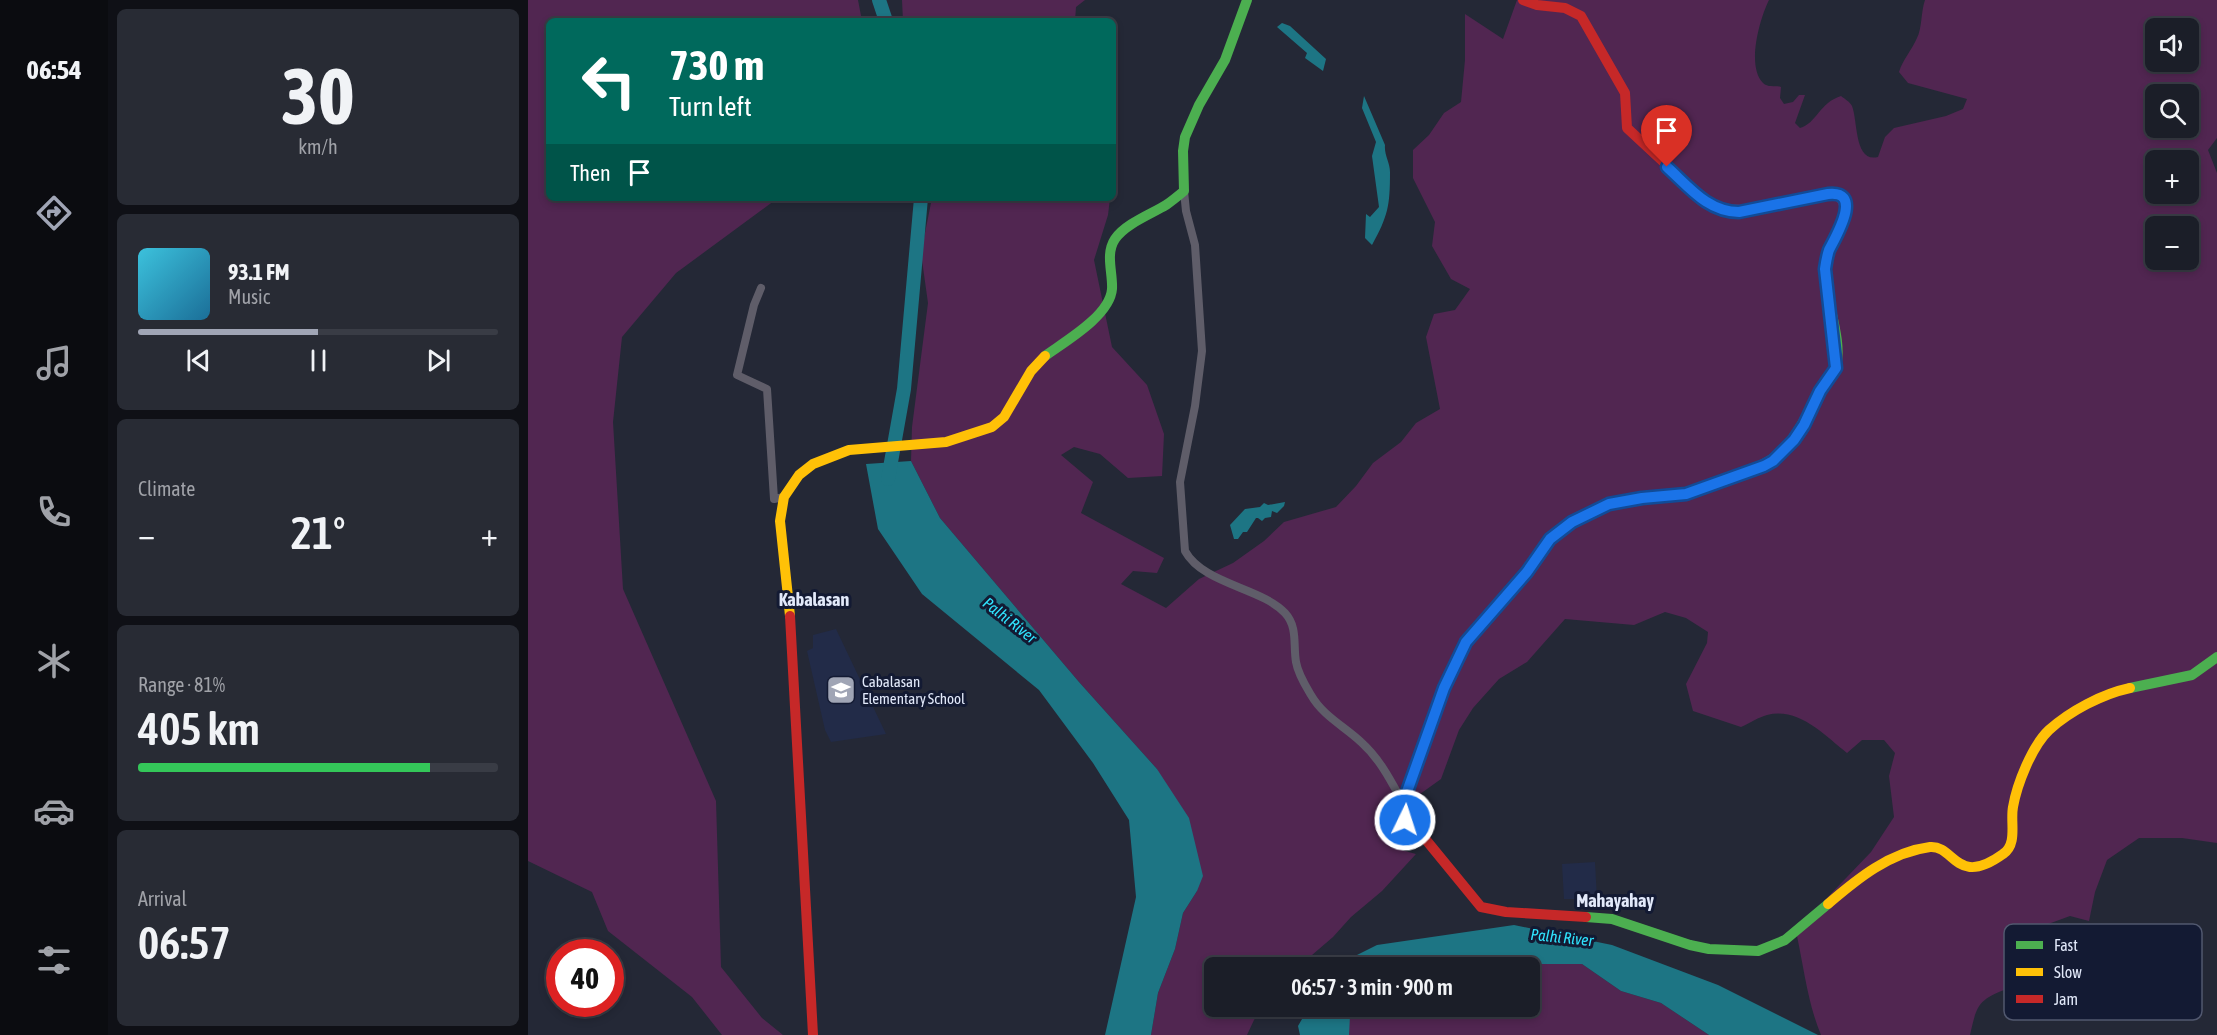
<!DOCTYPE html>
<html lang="en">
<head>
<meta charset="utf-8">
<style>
  body { margin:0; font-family:"Asap Condensed",sans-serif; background:#282b34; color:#f1f3f6; height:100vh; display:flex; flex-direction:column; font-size:22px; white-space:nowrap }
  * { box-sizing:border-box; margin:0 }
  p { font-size:20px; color:#a0a2a8 }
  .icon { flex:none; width:33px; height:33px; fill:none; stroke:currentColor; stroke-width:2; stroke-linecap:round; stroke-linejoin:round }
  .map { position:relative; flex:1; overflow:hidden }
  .sheet { display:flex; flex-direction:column; gap:9px; padding:9px; background:#0f1016; width:420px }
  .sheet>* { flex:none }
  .hud { position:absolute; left:18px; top:18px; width:570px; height:183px; border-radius:9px; box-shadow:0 3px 9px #0003,0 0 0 2px #393c45; background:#00695c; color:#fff; overflow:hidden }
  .buttons { position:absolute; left:1617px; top:18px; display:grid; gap:12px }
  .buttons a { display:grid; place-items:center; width:54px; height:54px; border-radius:9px; background:#1b1e28; box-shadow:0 3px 9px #0003,0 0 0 2px #393c45; font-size:30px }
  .speed { position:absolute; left:18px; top:939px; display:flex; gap:12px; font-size:30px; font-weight:700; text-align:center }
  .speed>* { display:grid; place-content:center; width:78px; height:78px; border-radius:50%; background:#1b1e28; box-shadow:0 3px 9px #0003,0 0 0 2px #393c45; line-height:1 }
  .speed .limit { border:9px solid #d22; background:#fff; color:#111 }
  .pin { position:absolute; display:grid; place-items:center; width:51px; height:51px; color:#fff; margin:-62px -26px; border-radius:50% 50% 50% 0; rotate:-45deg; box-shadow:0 0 6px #0007 }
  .pin .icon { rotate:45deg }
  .me { position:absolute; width:66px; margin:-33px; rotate:4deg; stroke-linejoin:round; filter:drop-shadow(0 0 4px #0008) }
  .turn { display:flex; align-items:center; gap:21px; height:126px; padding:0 24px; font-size:27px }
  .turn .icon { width:78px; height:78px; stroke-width:2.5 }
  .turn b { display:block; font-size:42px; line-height:51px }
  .then { display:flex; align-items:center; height:57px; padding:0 24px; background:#0003; gap:12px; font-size:22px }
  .big { font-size:45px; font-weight:600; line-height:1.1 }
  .sheet .tile { flex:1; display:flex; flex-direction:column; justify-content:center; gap:9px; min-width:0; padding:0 21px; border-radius:9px; background:#282b34 }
  .sheet .dial { align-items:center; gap:0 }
  .dial b { font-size:78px; line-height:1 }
  .song { display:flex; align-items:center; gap:18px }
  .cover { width:72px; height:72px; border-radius:9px; background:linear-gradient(135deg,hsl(190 70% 55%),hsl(200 70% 35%)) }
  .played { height:6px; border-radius:3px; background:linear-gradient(90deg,#a0a5b5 50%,#393c45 50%) }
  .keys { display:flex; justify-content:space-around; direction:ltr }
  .heat { display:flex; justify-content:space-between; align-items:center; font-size:33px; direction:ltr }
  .charge { height:9px; border-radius:4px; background:linear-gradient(90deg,#34c759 81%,#393c45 0) }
  .trip { position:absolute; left:676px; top:957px; width:336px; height:60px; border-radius:9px; background:#1b1e28; box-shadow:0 3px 9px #0003,0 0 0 2px #393c45; font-weight:600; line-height:60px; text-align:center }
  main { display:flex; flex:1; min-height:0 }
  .menu { display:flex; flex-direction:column; width:108px; justify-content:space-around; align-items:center; background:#0b0c10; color:#a0a2a8 }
  .menu .icon { width:42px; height:42px }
  .menu .current { color:#a0a5b5 }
  .menu b { font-size:27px; color:#f1f3f6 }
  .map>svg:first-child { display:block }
  .built { fill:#222b48 }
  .green { fill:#512651; fill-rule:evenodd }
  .water { fill:#1d7584 }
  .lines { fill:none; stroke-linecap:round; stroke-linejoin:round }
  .river { stroke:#1d7584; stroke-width:14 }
  .street { stroke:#5f5d69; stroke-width:8 }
  .fast { stroke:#4caf50; stroke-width:10 }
  .slow { stroke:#ffc107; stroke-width:10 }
  .jam { stroke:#c62828; stroke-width:10 }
  .route-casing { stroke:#114b97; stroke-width:15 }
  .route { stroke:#1a73e8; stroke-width:10 }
  .labels { text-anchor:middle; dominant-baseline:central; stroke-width:6; stroke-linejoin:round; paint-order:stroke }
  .poi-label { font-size:15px; fill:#e2e9fa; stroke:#131a33; text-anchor:start }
  .water-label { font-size:16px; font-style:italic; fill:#30e4fe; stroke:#131a33 }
  .quarter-label { font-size:18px; font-weight:bold; fill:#e2e9fa; stroke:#131a33 }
  .key { fill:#131a33; stroke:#51586f; stroke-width:1.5 }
  .key-label { font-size:16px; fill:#e2e9fa }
</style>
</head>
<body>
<main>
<nav class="menu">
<b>06:54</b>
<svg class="icon current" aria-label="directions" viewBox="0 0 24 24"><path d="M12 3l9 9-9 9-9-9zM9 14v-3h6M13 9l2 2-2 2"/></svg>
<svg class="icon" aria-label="music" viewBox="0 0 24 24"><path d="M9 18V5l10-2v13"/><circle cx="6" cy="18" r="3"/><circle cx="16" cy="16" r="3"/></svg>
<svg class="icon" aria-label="phone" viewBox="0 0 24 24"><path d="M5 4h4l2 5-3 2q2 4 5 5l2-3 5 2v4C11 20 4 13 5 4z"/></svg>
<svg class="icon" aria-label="climate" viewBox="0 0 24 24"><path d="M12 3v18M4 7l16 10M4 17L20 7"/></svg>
<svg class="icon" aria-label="car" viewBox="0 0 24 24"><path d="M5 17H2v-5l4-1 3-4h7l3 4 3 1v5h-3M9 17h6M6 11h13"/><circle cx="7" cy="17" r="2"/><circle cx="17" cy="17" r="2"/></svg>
<svg class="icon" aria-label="filters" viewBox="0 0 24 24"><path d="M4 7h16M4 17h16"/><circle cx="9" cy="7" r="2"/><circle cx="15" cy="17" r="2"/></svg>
</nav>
<section class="sheet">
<div class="tile dial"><b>30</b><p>km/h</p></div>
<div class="tile">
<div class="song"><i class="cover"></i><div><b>93.1 FM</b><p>Music</p></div></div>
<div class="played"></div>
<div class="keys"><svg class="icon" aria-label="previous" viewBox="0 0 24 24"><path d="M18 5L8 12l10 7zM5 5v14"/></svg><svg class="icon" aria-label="pause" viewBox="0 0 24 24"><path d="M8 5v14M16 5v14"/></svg><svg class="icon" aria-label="next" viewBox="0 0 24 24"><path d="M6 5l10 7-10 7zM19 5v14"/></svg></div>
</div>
<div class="tile"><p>Climate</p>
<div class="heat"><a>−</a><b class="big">21°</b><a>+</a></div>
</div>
<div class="tile"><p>Range · 81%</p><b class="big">405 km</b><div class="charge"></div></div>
<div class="tile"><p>Arrival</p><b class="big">06:57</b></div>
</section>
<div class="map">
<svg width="1689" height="1035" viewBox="0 0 1689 1035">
  <rect width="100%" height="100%" fill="#242836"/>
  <!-- built -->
  <path class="built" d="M308,629l50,105 -55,8 -6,-12 -18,-79 6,-3v-13z
    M1067,862l2,37h-33l-2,-35z"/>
  <!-- green -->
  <path class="green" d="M0,0h330l4,21h-313v177h229l-102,75 -54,64 -9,85 10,167 93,212 5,166 41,51 21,17h-61l-30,-38 -84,-66 -16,-39 -64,-31z
    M374,0h183l-9,7 -1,14h-172z
    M989,0h252c-9,18 -23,66 -6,83 5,5 12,2 18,4l-1,11 4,6 9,-2 6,-7h6l-10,28 5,5c17,-5 19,-25 41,-32 4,3 9,6 11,10 6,15 2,57 26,51l7,-20 9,-9 52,-12 17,-7 4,-10 -59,-16 -9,-11c4,-13 13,-22 18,-34 5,-9 4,-27 8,-38h292v138l-9,12 9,23v670l-35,-5h-43l-32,22 -12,32 -6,29 -19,-5 -30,11 -31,61c-31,12 -32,16 -39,47h-149c-13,-31 -17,-66 -24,-99l26,-34 48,-50 23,-35 -5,-41 6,-23 -11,-13h-22l-15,13c-23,-18 -48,-46 -80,-38 -8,2 -17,8 -26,12l-48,-16 -7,-27 21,-41 1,-11 -22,-14 -21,-6 -31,13 -69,-6 -38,43 -28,17 -26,29 -14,22 -18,49 -21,15 -19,28 -11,25 26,7 -34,37 -31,26 -18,20 -35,30 -83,1v38l49,1 -10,13 -7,15h-96l7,-42 17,-44 8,-36 14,-22 -40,-122 -78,-87 -139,-164 -29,-57 1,-34 16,-124 -7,-50 11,-55h178l-2,17 -14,45 18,87 35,38 17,49 -2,42 -34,2 -28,-24 -26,-7 -13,8 32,27 -12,31 83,45 -7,15 -24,-2 -12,13 45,24 33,-29 34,-16 31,-22 20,-19 52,-15 20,-21 17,-23 28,-21 15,-19 24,-14 -14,-72 8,-23 21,-4 15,-21 -19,-10 -19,-33 3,-24 -22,-44v-28l16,-15 15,-22 17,-11 4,-42v-46l38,25zM1628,28h32v34h-32zM1628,94h32v34h-32zM1628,160h32v34h-32zM1628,226h32v34h-32z
    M996,964h58l39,27 40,12 48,32h-360l-2,-2 3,-17 9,-9 171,-1v-38l-61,-1z"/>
  <!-- water -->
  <path class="water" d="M754,23l8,3 36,33 -3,12 -18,-13 2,-5 -30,-26z
    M836,96l21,49c-1,10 5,18 5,27 0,34 -2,44 -18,73l-7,-7 1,-24 4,3 9,-10 -7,-51 4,-14 -14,-34z
    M383,461l29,57 139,164 78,87 32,49 14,58 -6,15 -14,22 -8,36 -17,44 -7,42h-46l31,-138 -7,-77 -36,-57 -54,-73 -117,-96 -44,-65 -12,-65z
    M757,502l-1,4 -7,7 -5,-2 -1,6 -6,1 -3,3 -4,-3h-2l-9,14h-4l-5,7h-4l-4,-14 15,-16 15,-2 4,-4 4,2z
    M986,925l98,20 106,40 100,50h-109l-48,-32 -40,-12 -39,-27h-58l-55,4 -136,-1 44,-22z
    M781,1007v-1l50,1 -9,9 -1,19h-49l-2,-9z"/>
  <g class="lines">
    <!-- river -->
    <path class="river" d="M351,0l7,21
      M360,479l16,-90 17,-191"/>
    <!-- street -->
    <path class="street" d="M656,191l2,20 9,34 7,106 -7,55 -15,76 5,69c18,33 77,37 100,62 13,14 8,32 11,49 2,12 9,23 15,33 12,21 33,31 50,47 19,17 30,39 42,61
      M233,288l-7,17 -17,70 30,14 7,110 10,-2"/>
    <!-- fast -->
    <path class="fast" d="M517,356c19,-14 65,-40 67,-67 1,-16 -7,-35 3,-50 10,-15 36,-25 51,-34 6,-4 12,-9 18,-14l-1,-40 2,-14 14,-32 26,-45 22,-60
      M1062,513c32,-15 58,-15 93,-19 13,-1 26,-8 38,-13 58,-21 64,-24 93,-79 6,-11 19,-23 22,-35 8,-32 -16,-76 -10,-108
      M1602,688l62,-13 25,-18
      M1058,917l26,2 78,26 19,4 49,2 27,-11 43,-36"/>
    <!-- slow -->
    <path class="slow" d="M262,616l-10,-95 4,-24 15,-22 14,-11 36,-14 97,-8 46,-15 12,-10 27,-46 14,-15
      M889,767l28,-78 21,-47 61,-70 23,-33 22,-17 18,-9
      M1300,904c29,-25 62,-52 102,-57 25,-2 26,41 73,7 15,-10 7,-32 10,-47 4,-23 19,-61 36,-77 21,-19 53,-36 81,-42"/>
    <!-- jam -->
    <path class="jam" d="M995,0l14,5 28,3 16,8 44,77 2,35 83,77c42,14 84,-6 126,-12 22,19 -2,44 -10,66
      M262,616l23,419
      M889,767l-15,41 3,12 17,15 59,72 25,5 80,5"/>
  </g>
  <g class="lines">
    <!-- route casing -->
    <g class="route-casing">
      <path id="route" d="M877,820l-2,-17 41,-115 22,-46 61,-70 23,-33 22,-17 37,-18 33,-6 44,-4 78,-28 9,-5 21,-21 10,-15 16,-34 16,-23 -11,-99c1,-7 2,-13 4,-19 7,-14 35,-60 -1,-56l-89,18c-31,0 -50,-25 -72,-45"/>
    </g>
    <!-- route -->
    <use href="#route" class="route"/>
  </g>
  <!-- icons -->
  <defs>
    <g id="school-square" transform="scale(1.5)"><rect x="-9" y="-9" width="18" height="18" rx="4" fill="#a0a5b5" stroke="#131a33"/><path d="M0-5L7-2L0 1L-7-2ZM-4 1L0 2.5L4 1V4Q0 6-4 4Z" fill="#fff"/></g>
  </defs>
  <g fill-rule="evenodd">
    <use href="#school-square" x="313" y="690"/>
  </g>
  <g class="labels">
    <!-- poi labels -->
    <g class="poi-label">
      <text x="334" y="681">Cabalasan<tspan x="334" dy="17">Elementary School</tspan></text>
    </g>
    <!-- water labels -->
    <g class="water-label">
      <text transform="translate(482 620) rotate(38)">Palhi River</text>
      <text transform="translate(1034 937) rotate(6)">Palhi River</text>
    </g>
    <!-- quarter labels -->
    <g class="quarter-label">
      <text x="286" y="599">Kabalasan</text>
      <text x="1087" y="900">Mahayahay</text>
    </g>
  </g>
  <!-- legend -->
  <rect x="1476" y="924" width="198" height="96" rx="9" class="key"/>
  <rect x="1488" y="941" width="27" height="8" fill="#4caf50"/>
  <rect x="1488" y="968" width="27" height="8" fill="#ffc107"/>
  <rect x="1488" y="995" width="27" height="8" fill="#c62828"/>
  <g class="key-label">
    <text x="1526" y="951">Fast</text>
    <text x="1526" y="978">Slow</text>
    <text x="1526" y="1005">Jam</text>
  </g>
</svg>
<div class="buttons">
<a><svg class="icon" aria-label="sound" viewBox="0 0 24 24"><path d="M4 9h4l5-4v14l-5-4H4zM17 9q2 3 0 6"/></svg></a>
<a><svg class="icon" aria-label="search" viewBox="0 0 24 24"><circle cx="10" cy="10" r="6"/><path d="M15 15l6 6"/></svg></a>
<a>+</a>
<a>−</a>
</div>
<div class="speed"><div class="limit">40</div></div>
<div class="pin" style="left:1139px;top:167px;background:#d93025"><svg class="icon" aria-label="arrive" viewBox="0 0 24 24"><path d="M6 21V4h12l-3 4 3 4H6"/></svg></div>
<svg class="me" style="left:877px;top:820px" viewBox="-20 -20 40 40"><circle r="17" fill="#1a73e8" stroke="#fff" stroke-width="3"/><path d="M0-11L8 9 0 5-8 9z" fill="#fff"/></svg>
<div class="trip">06:57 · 3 min · 900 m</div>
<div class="hud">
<div class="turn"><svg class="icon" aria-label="left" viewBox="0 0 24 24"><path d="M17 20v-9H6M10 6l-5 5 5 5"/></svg><div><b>730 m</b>Turn left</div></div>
<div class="then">Then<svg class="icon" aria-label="arrive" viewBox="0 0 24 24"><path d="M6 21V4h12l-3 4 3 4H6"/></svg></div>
</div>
</div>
</main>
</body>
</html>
